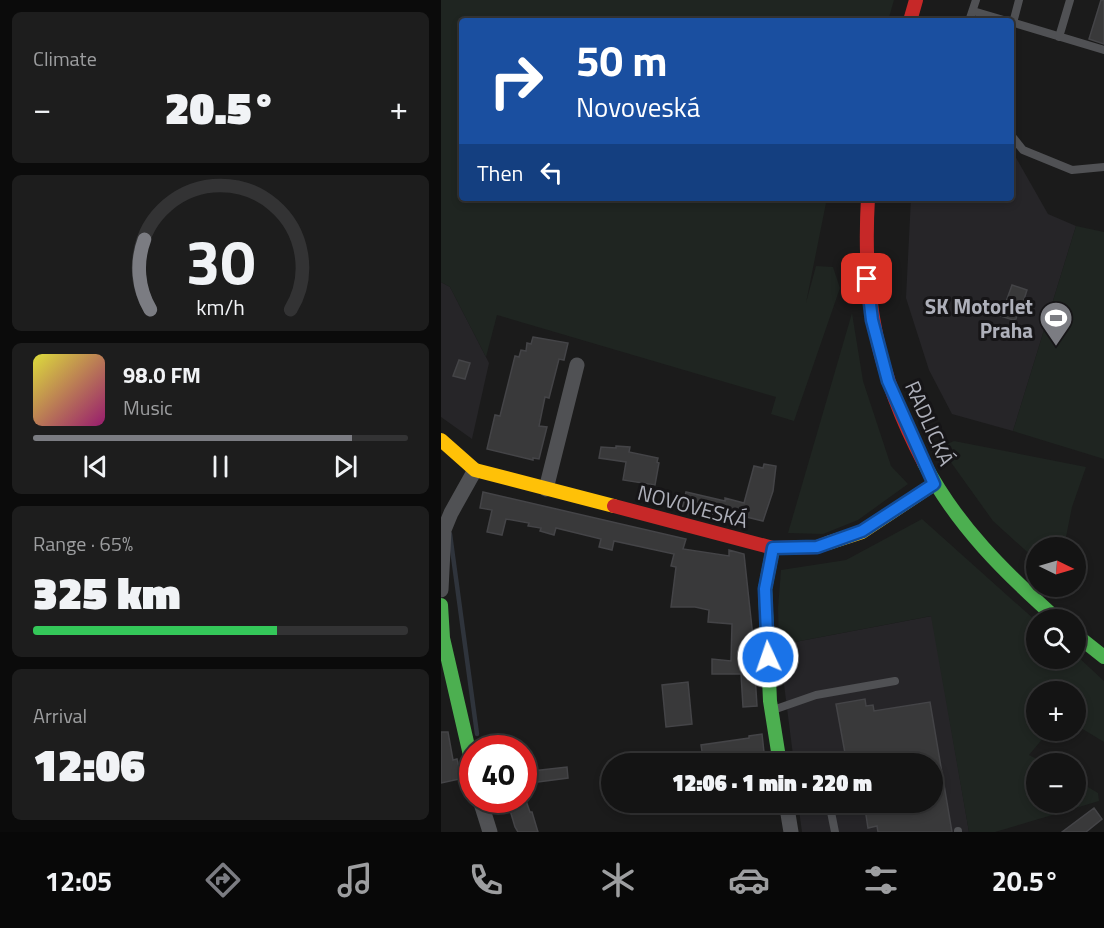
<!DOCTYPE html>
<html lang="en">
<head>
<meta charset="utf-8">
<style>
  body { margin:0; font-family:"Titillium Web",sans-serif; background:#1d1d1d; color:#f1f3f6; height:100vh; display:flex; flex-direction:column; font-size:22px; white-space:nowrap }
  * { box-sizing:border-box; margin:0 }
  p { font-size:20px; color:#9d9ea0 }
  .icon { flex:none; width:33px; height:33px; fill:none; stroke:currentColor; stroke-width:2; stroke-linecap:round; stroke-linejoin:round }
  .map { position:relative; flex:1; overflow:hidden }
  .drawer { display:flex; flex-direction:column; gap:12px; padding:12px; background:#0b0b0b; width:441px }
  .drawer>* { flex:none }
  .hud { position:absolute; left:18px; top:18px; width:555px; height:183px; border-radius:6px; box-shadow:0 3px 9px #0003,0 0 0 2px #333334; background:#1a4fa0; color:#fff; overflow:hidden }
  .needle { width:39px; rotate:95deg }
  .fabs { position:absolute; left:585px; top:537px; display:grid; gap:12px }
  .fabs a { display:grid; place-items:center; width:60px; height:60px; border-radius:50%; background:#141414; box-shadow:0 3px 9px #0003,0 0 0 2px #333334; font-size:30px }
  .speed { position:absolute; left:18px; top:735px; display:flex; gap:12px; font-size:30px; font-weight:700; text-align:center }
  .speed>* { display:grid; place-content:center; width:78px; height:78px; border-radius:50%; background:#141414; box-shadow:0 3px 9px #0003,0 0 0 2px #333334; line-height:1 }
  .speed .limit { border:9px solid #d22; background:#fff; color:#111 }
  .pin { position:absolute; display:grid; place-items:center; width:51px; height:51px; color:#fff; margin:-26px; border-radius:12px; box-shadow:0 3px 9px #0006 }
  .me { position:absolute; width:66px; margin:-33px; rotate:357deg; stroke-linejoin:round; filter:drop-shadow(0 0 4px #0008) }
  .turn { display:flex; align-items:center; gap:21px; height:126px; padding:0 18px; font-size:27px }
  .turn .icon { width:78px; height:78px; stroke-width:2.5 }
  .turn b { display:block; font-size:42px; line-height:51px }
  .then { display:flex; align-items:center; height:57px; padding:0 18px; background:#0003; gap:12px; font-size:22px }
  .big { font-size:45px; font-weight:800; line-height:1.1 }
  .drawer .widget { flex:1; display:flex; flex-direction:column; justify-content:center; gap:9px; min-width:0; padding:0 21px; border-radius:9px; background:#1d1d1d }
  .drawer .dial { align-items:center; gap:0 }
  .dial svg { height:156px; overflow:visible; fill:none; stroke:#333334; stroke-width:7; stroke-linecap:round; text-anchor:middle }
  .dial text { fill:#f1f3f6; stroke:none }
  .song { display:flex; align-items:center; gap:18px }
  .cover { width:72px; height:72px; border-radius:9px; background:linear-gradient(135deg,hsl(60 70% 55%),hsl(320 70% 35%)) }
  .played { height:6px; border-radius:3px; background:linear-gradient(90deg,#7b7c82 85%,#333334 85%) }
  .keys { display:flex; justify-content:space-around; direction:ltr }
  .heat { display:flex; justify-content:space-between; align-items:center; font-size:33px; direction:ltr }
  .charge { height:9px; border-radius:4px; background:linear-gradient(90deg,#34c759 65%,#333334 0) }
  .trip { position:absolute; left:160px; top:753px; width:342px; height:60px; border-radius:30px; background:#141414; box-shadow:0 3px 9px #0003,0 0 0 2px #333334; font-weight:800; line-height:60px; text-align:center }
  .menu { display:flex; height:96px; justify-content:space-around; align-items:center; background:#080808; color:#9d9ea0 }
  .menu .icon { width:42px; height:42px }
  .menu .on { color:#7b7c82 }
  .menu b { font-size:27px; color:#f1f3f6 }
  main { display:flex; flex:1; min-height:0 }
  .map>svg:first-child { display:block }
  .built { fill:#262528 }
  .green { fill:#1f2521 }
  .lines { fill:none; stroke-linecap:round; stroke-linejoin:round }
  .stream { stroke:#2f343c; stroke-width:4.5 }
  .building { fill:#39393a; stroke:#444447; stroke-width:1.5 }
  .lane { stroke:#505154; stroke-width:8 }
  .street { stroke:#505154; stroke-width:15 }
  .fast { stroke:#4caf50; stroke-width:14 }
  .slow { stroke:#ffc107; stroke-width:14 }
  .jam { stroke:#c62828; stroke-width:14 }
  .route-casing { stroke:#114b97; stroke-width:15 }
  .route { stroke:#1a73e8; stroke-width:10 }
  .labels { text-anchor:middle; dominant-baseline:central; stroke-width:6; stroke-linejoin:round; paint-order:stroke }
  .poi-label { font-size:21px; font-weight:bold; fill:#aeb0ba; stroke:#161517; text-anchor:end }
  .street-label { font-size:21px; fill:#aeb0ba; stroke:#161517 }
</style>
</head>
<body>
<main>
<section class="drawer">
<div class="widget"><p>Climate</p>
<div class="heat"><a>−</a><b class="big">20.5°</b><a>+</a></div>
</div>
<div class="widget dial"><svg viewBox="0 0 100 80">
<path d="M14 69A42 42 0 1 1 86 69"/>
<path d="M14 69A42 42 0 0 1 11 33" stroke="#7b7c82"/>
<text x="50" y="56" font-size="32" font-weight="700">30</text>
<text x="50" y="72" font-size="11">km/h</text>
</svg></div>
<div class="widget">
<div class="song"><i class="cover"></i><div><b>98.0 FM</b><p>Music</p></div></div>
<div class="played"></div>
<div class="keys"><svg class="icon" aria-label="previous" viewBox="0 0 24 24"><path d="M18 5L8 12l10 7zM5 5v14"/></svg><svg class="icon" aria-label="pause" viewBox="0 0 24 24"><path d="M8 5v14M16 5v14"/></svg><svg class="icon" aria-label="next" viewBox="0 0 24 24"><path d="M6 5l10 7-10 7zM19 5v14"/></svg></div>
</div>
<div class="widget"><p>Range · 65%</p><b class="big">325 km</b><div class="charge"></div></div>
<div class="widget"><p>Arrival</p><b class="big">12:06</b></div>
</section>
<div class="map">
<svg width="663" height="832" viewBox="0 0 663 832">
  <rect width="100%" height="100%" fill="#1b1b1b"/>
  <!-- built -->
  <path class="built" d="M570,149l37,65 28,12 -63,205 -61,-17 -23,-44 -23,-72 5,-100h100z
    M0,282l9,5 39,76 -17,76 -31,-22z
    M491,616l37,216h-167l-4,-29 135,-1v-38l-139,-1 -15,-118z"/>
  <!-- green -->
  <path class="green" d="M0,0h453l-6,21h-426v177h365l-21,105 10,-37 17,1 7,21 -46,133 -23,-7 5,-17 -279,-82 -11,42 -36,-70 -9,-5z
    M635,226l28,6v227l-91,-28z
    M411,313l11,68 28,85 17,18 -50,36 -35,14 -35,-1z
    M513,441l132,26 -14,40 -8,40 -27,1 -1,12 -43,-39 -53,-74z
    M481,519l114,102 1,37h38l1,-3 28,26v61l-28,-17 -1,-33h-38v38l12,1 -20,24 16,8 -8,1v38h38l1,-22 22,13 1,8 -104,31h-26l-38,-216 -152,29 -1,-37 3,-38 65,-10z"/>
  <g class="lines">
    <!-- stream -->
    <path class="stream" d="M9,534l27,200"/>
  </g>
  <!-- building -->
  <path class="building" d="M660,0h3v44l-15,-5z
    M571,285l15,5 -6,19 -2,-1 -3,11 -3,1 -12,-4z
    M92,337l35,6 -4,17 -5,-1 -10,39 -4,-1 -6,29 8,1 -8,32 -6,-1v2l-46,-11 8,-34 5,1 15,-60 4,1 2,-7 5,1 1,-8 4,1z
    M18,360l11,3 -5,16 -12,-3z
    M175,446l14,1 -1,5 29,6 -1,4 2,1 -4,22 -32,-5 3,-18 -27,-4 2,-11 15,1z
    M323,464l12,2 -3,25 -10,30 -33,-8v3l-17,-4 -1,3 -30,-6 4,-17 39,9v-3l19,5 10,-37 9,2z
    M42,492l203,47 -3,10 46,7v-6l15,4 8,74 5,78 -14,1 -2,-33h-29v-15l19,2 1,-37 -24,-2 1,-12 -14,-3h-24l5,-40 -5,-1 3,-12 -60,-13 -2,9 -13,-3 2,-8 -45,-11 -2,7 -14,-4 1,-3 -13,-2 1,-3 -23,-4 -4,16 -15,-3 5,-22 -12,-2z
    M247,682l4,42 -26,3 -4,-42z
    M424,699l1,7 7,-1 1,6 56,-9 22,130h-74l-1,-6 -9,2 -4,-26h69v-38h-86l-11,-60z
    M0,732h7l5,28 4,-1 3,12 4,7 -23,5z
    M321,734l2,18 -45,7 1,5h-16l-3,-19 48,-7v-2z
    M126,767l1,11 -45,6v-12z
    M82,798h2l5,14h2l6,20h-20l-3,-5 -8,-27z
    M653,808l8,11 -16,13h-24z"/>
  <g class="lines">
    <!-- lane -->
    <path class="lane" d="M532,11l34,10
      M528,21l7,-21
      M570,22l93,28
      M572,23l6,-23
      M618,37l11,-37
      M570,135l12,15 49,20 32,-3
      M332,710l43,-15 79,-14
      M388,802l6,30
      M517,832v-1"/>
    <!-- street -->
    <path class="street" d="M105,489l31,-124
      M0,590l3,-60 7,-17 24,-43
      M39,800l10,32
      M345,802l5,30"/>
    <!-- fast -->
    <path class="fast" d="M483,463c33,63 81,110 134,157
      M332,548l-8,41 5,112 10,63
      M0,605l2,33 30,130
      M634,634l29,23"/>
    <!-- slow -->
    <path class="slow" d="M0,440l34,30 139,36
      M387,543l34,-11 72,-48"/>
    <!-- jam -->
    <path class="jam" d="M469,21l6,-21
      M427,198c-6,100 9,176 56,265
      M173,506l159,42 44,-1 11,-4"/>
  </g>
  <g class="lines">
    <!-- route casing -->
    <g class="route-casing">
      <path id="route" d="M327,657l-3,-68 8,-41 44,-1 45,-16 72,-47 -46,-103 -16,-61 -5,-41"/>
    </g>
    <!-- route -->
    <use href="#route" class="route"/>
  </g>
  <!-- icons -->
  <defs>
    <g id="stadium-pin" transform="scale(1.725)"><path d="M0 17L-7.5 6A9.5 9.5 0 1 1 7.5 6Z" fill="#7b7c82" stroke="#161517"/><path d="M0-5a6.5 5 0 1 0 0 10a6.5 5 0 1 0 0-10ZM-3.5-1.8h7v3.6h-7Z" fill="#fff"/></g>
  </defs>
  <g fill-rule="evenodd">
    <use href="#stadium-pin" x="615" y="318"/>
  </g>
  <g class="labels">
    <!-- poi labels -->
    <g class="poi-label">
      <text x="592" y="306">SK Motorlet<tspan x="592" dy="24">Praha</tspan></text>
    </g>
    <!-- street labels -->
    <g class="street-label">
      <text transform="translate(489 423) rotate(66)">RADLICKÁ</text>
      <text transform="translate(252 506) rotate(15)">NOVOVESKÁ</text>
    </g>
  </g>
</svg>
<div class="fabs">
<a><svg class="needle" viewBox="-14 -14 28 28"><path d="M0-13l5 13h-10z" fill="#e53935"/><path d="M0 13l5-13h-10z" fill="#9d9ea0"/></svg></a>
<a><svg class="icon" aria-label="search" viewBox="0 0 24 24"><circle cx="10" cy="10" r="6"/><path d="M15 15l6 6"/></svg></a>
<a>+</a>
<a>−</a>
</div>
<div class="speed"><div class="limit">40</div></div>
<div class="pin" style="left:426px;top:279px;background:#d93025"><svg class="icon" aria-label="arrive" viewBox="0 0 24 24"><path d="M6 21V4h12l-3 4 3 4H6"/></svg></div>
<svg class="me" style="left:327px;top:657px" viewBox="-20 -20 40 40"><circle r="17" fill="#1a73e8" stroke="#fff" stroke-width="3"/><path d="M0-11L8 9 0 5-8 9z" fill="#fff"/></svg>
<div class="trip">12:06 · 1 min · 220 m</div>
<div class="hud">
<div class="turn"><svg class="icon" aria-label="right" viewBox="0 0 24 24"><path d="M7 20v-9h11M14 6l5 5-5 5"/></svg><div><b>50 m</b>Novoveská</div></div>
<div class="then">Then<svg class="icon" aria-label="left" viewBox="0 0 24 24"><path d="M17 20v-9H6M10 6l-5 5 5 5"/></svg></div>
</div>
</div>
</main>
<nav class="menu">
<b>12:05</b>
<svg class="icon on" aria-label="directions" viewBox="0 0 24 24"><path d="M12 3l9 9-9 9-9-9zM9 14v-3h6M13 9l2 2-2 2"/></svg>
<svg class="icon" aria-label="music" viewBox="0 0 24 24"><path d="M9 18V5l10-2v13"/><circle cx="6" cy="18" r="3"/><circle cx="16" cy="16" r="3"/></svg>
<svg class="icon" aria-label="phone" viewBox="0 0 24 24"><path d="M5 4h4l2 5-3 2q2 4 5 5l2-3 5 2v4C11 20 4 13 5 4z"/></svg>
<svg class="icon" aria-label="climate" viewBox="0 0 24 24"><path d="M12 3v18M4 7l16 10M4 17L20 7"/></svg>
<svg class="icon" aria-label="car" viewBox="0 0 24 24"><path d="M5 17H2v-5l4-1 3-4h7l3 4 3 1v5h-3M9 17h6M6 11h13"/><circle cx="7" cy="17" r="2"/><circle cx="17" cy="17" r="2"/></svg>
<svg class="icon" aria-label="filters" viewBox="0 0 24 24"><path d="M4 7h16M4 17h16"/><circle cx="9" cy="7" r="2"/><circle cx="15" cy="17" r="2"/></svg>
<b>20.5°</b>
</nav>
</body>
</html>
